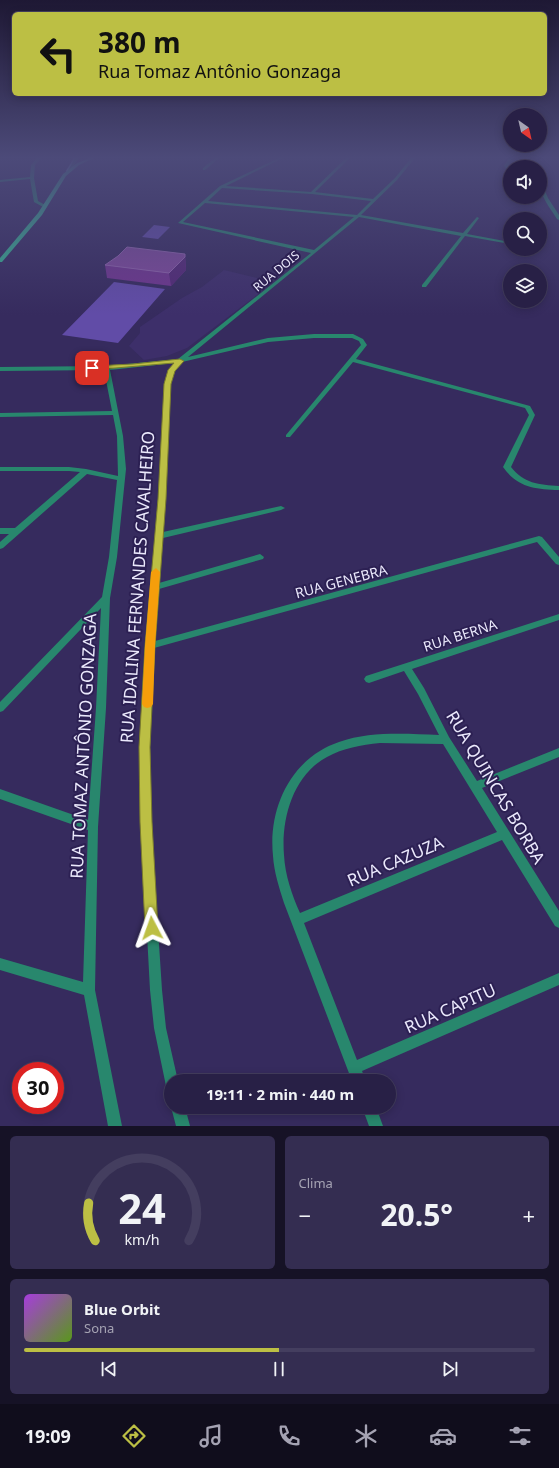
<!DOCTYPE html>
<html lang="pt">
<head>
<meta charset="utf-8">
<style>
  body { margin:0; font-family:"Noto Sans",sans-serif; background:#342d51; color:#f1f3f6; height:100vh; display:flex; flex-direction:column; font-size:15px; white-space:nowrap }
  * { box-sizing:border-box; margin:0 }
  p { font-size:13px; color:#a5a3b3 }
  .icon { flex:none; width:22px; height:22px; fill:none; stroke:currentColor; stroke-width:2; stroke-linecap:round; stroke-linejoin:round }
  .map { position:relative; height:1126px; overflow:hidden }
  .panel { display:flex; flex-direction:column; gap:10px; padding:10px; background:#161226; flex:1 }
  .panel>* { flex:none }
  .banner { position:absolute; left:12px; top:12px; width:535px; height:84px; border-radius:6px; box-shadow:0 2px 10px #0003,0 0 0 1px #443e5f; background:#bcbf44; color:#111; overflow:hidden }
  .needle { width:26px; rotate:146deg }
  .tools { position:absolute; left:503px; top:108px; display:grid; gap:8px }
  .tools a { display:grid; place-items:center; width:44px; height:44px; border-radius:50%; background:#282046; box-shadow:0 2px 10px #0003,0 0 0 1px #443e5f; font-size:20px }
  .speed { position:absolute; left:12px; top:1062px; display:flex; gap:8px; font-size:20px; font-weight:700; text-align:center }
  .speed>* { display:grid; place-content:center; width:52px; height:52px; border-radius:50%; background:#282046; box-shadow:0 2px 10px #0003,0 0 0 1px #443e5f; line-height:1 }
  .speed .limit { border:6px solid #d22; background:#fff; color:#111 }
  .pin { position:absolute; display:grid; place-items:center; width:34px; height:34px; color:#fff; margin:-17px; border-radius:8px; box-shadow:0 2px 6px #0006 }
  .me { position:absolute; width:44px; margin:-22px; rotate:356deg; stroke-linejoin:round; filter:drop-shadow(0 0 3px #0008) }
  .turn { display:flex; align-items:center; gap:14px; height:84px; padding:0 20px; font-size:18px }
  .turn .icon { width:52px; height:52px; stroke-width:2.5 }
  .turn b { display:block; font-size:28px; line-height:34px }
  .big { font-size:30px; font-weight:700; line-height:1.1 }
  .panel .widget { flex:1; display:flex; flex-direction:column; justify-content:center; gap:6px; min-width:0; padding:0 14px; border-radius:6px; background:#342d51 }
  .panel .dial { align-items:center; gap:0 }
  .dial svg { height:104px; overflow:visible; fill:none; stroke:#443e5f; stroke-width:7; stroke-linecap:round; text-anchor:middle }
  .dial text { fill:#f1f3f6; stroke:none }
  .song { display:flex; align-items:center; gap:12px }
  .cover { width:48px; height:48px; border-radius:6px; background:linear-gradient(135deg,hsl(280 70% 55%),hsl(90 70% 35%)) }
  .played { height:4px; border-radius:2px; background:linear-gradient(90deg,#bcbf44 50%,#443e5f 50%) }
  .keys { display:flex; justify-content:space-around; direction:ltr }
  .heat { display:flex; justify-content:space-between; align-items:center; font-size:22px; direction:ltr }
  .panel .tiles { flex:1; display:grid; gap:10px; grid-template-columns:1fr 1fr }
  .widget:last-child { grid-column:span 2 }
  .trip { position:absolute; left:164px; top:1074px; width:232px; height:40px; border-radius:20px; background:#282046; box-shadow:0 2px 10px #0003,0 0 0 1px #443e5f; font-weight:700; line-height:40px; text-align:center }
  .menu { display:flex; height:64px; justify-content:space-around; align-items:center; background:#100d1c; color:#a5a3b3 }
  .menu .icon { width:28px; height:28px }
  .menu .selected { color:#bcbf44 }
  .menu b { font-size:18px; color:#f1f3f6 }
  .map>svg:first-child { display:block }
  .built { fill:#3d2f6a }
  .green { fill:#614ca7 }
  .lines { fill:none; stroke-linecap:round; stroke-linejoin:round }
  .stream { stroke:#6ea4c2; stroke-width:2 }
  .street { fill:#28876d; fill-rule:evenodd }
  .secondary { fill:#37af8f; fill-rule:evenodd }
  .wall { fill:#6d368d }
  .shaded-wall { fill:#522975 }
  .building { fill:#7b4999; stroke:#8c62a9 }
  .route { fill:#bcbf44; stroke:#7a7c2c }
  .slow { fill:#f59e0b }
  .labels { text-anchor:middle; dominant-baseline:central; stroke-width:4; stroke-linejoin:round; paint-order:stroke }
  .far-street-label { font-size:12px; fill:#ebe9fc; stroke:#2c2053 }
  .street-label { font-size:14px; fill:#ebe9fc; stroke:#2c2053 }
  .near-street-label { font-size:17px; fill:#ebe9fc; stroke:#2c2053 }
</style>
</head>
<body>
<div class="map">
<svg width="559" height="1126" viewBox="0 0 559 1126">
  <rect width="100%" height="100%" fill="#362b5e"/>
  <!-- built -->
  <path class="built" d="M224,270l50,12 -87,66 -20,8 -23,4 -15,-14 11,-13v-6l42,-29 20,-11z"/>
  <!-- green -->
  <path class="green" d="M154,225l16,2 -12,12 -16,-2z
    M114,282l51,7 -47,54 -56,-8z"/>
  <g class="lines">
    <!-- stream -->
    <path class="stream" d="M67,171l8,-13"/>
    <!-- street -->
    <path class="street" d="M37,158h4l-6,7 -1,13 4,23 9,5v1l-2,1 -11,-6 -4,-23 -30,3v-2l30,-3 1,-12z
      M75,158h4l-9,13h-2z
      M215,158h4l-14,12h-2v-2z
      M279,158h4l-57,28 85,6 35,-34h4l-35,34 58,7 22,-21 16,-20h4l-18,22 -36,35 102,18 14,-16 2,1 -12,16 43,8v2l-45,-8 -39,51h-4v-2l39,-49 -102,-19 -171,140 80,-19 46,-4h39l10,5 4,6 -11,14 174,47 5,9 -24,52c12,16 28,18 48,19v4c-24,-1 -41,-2 -56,-23l26,-52 -4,-7 -172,-46 -63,75h-4v-2l75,-90 -2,-4 -7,-3h-38l-46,4 -86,20 -7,8 -4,14 -8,148 118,-26 4,2 -4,2 -118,28 -4,45 101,-29 4,3 -1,2 -104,30 -4,52 384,-105 3,1 17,20v8l-3,-1 -19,-22 -383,106 -4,99 1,75 11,168 4,38 12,53h-7v7l-5,-2 -12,-58 -4,-38 -9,-168 -1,-75 6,-101 12,-147 7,-115 4,-14 6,-7 -65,7 13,66 3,33 -9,88 -7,41 -4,110 -8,119 -3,163 27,136h-14l-24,-131 -84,-25v-12l83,24 5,-152 -88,-31v-10l88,31 8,-112 5,-100 -98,103 -3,1v-10l102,-105 7,-40 8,-77 -30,-6 -84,74 -3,1v-7l9,-8h-9v-6h15l65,-56 -11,-1h-69v-4h69l17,2 32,7 -1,-40 -4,-21 -113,2v-4l112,-2 -8,-41 -104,1v-4l107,-1 71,-7 133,-106 -133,-30 42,-37zM222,188l90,6 59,7 -14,14 -149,-14zM205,203l149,14 -40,33 -131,-28z
      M509,158h4l-5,8 2,2v4l-6,-6z
      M540,183l2,1 6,14 11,17v5l-2,-1c-7,-11 -17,-23 -17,-36z
      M559,614v6l-147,49 12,19 25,49 28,44 82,-33v9l-77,31 77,123v17l-4,-2 -53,-86 -198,83 53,137 202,-87v12l-197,86 4,10h-14l-68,-178c-5,-16 -10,-31 -11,-47 -5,-48 18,-98 66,-114 32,-11 67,-8 100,-7l-21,-41 -14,-23 -35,12 -3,-1 -2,-3 2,-3zM380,743l63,1 54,88 -197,81c-8,-18 -15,-38 -16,-58 -3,-36 9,-80 43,-98 16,-9 34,-12 53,-14z
      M171,1107h14l5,19h-14z
      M362,1107h14l7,19h-14z"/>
    <!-- secondary -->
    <path class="secondary" d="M90,158h4l-15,7 -13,11 -24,39 -40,47h-2v-4l38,-45 25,-39 14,-11z"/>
  </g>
  <!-- wall -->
  <path class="wall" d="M185,254l1,16 -15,16 -64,-8 -2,-13z"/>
  <!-- shaded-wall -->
  <path class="shaded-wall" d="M185,254l1,16 -15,16 -2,-13z"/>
  <!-- building -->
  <path class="building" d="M127,247l58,7v3l-16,16 -64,-8 13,-9z"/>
  <!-- sky -->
  <linearGradient id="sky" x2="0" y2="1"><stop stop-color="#1e1834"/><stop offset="0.5" stop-color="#4c4a79"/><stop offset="1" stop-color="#4c4a79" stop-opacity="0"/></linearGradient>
  <rect width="559" height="315" fill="url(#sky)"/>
  <!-- route -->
  <path class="route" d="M180,359l4,2 -9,10 -4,13 -5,115 -11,147 -5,101 2,75 6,106 -1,5 -5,2 -5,-2 -2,-5 -5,-106 -1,-75 6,-101 13,-147 6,-115 4,-14 6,-7 -82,7 -4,-2 4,-2 41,-2z"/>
  <!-- slow -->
  <path class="slow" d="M156,568l4,4 -5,74 -2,58 -2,3 -4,1 -3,-1 -2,-3 3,-58 6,-74z"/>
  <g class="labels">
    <!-- far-street labels -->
    <g class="far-street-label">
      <text transform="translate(276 271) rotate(-40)">RUA DOIS</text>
    </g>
    <!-- street labels -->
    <g class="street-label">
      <text transform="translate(341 581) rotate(-15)">RUA GENEBRA</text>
      <text transform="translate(460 635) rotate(-18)">RUA BERNA</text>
    </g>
    <!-- near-street labels -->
    <g class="near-street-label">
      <text transform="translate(137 587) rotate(-86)">RUA IDALINA FERNANDES CAVALHEIRO</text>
      <text transform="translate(83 746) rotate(-87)">RUA TOMAZ ANTÔNIO GONZAGA</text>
      <text transform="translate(496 787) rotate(59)">RUA QUINCAS BORBA</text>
      <text transform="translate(395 861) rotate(-23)">RUA CAZUZA</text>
      <text transform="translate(450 1008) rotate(-24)">RUA CAPITU</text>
    </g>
  </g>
</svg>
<div class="tools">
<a><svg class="needle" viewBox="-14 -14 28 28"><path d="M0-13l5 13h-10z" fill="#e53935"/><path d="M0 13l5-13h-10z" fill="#a5a3b3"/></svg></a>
<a><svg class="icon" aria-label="sound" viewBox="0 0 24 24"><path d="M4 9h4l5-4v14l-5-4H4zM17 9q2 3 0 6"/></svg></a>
<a><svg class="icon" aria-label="search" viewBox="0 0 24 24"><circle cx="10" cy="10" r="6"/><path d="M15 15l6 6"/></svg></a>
<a><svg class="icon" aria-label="layers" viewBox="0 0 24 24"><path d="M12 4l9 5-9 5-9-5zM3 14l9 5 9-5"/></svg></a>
</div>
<div class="speed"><div class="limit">30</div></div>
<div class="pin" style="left:92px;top:368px;background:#d93025"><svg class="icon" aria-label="arrive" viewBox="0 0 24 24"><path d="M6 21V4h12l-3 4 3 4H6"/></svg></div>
<svg class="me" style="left:152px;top:928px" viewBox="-20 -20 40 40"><path d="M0-17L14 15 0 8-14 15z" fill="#bcbf44" stroke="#fff" stroke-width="4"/></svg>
<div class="trip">19:11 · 2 min · 440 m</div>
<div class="banner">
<div class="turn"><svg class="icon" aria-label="left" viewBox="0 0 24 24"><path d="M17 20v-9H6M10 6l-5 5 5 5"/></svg><div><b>380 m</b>Rua Tomaz Antônio Gonzaga</div></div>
</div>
</div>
<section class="panel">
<div class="tiles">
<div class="widget dial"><svg viewBox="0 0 100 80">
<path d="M14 69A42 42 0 1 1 86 69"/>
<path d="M14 69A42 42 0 0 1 9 40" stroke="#bcbf44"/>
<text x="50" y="56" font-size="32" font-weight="700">24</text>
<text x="50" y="72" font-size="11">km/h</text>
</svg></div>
<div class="widget"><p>Clima</p>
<div class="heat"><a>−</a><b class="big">20.5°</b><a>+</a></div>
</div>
<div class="widget">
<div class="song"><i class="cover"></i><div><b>Blue Orbit</b><p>Sona</p></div></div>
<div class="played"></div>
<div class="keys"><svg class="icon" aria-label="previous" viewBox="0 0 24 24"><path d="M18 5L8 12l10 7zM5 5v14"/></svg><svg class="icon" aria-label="pause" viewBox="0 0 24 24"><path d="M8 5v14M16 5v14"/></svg><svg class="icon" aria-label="next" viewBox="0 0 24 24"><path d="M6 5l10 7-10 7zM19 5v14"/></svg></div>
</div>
</div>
</section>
<nav class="menu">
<b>19:09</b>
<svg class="icon selected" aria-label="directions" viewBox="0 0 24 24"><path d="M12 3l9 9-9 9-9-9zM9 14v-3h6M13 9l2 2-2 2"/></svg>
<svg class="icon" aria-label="music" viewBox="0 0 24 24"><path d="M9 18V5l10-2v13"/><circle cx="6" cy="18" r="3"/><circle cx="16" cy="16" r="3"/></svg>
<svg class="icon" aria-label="phone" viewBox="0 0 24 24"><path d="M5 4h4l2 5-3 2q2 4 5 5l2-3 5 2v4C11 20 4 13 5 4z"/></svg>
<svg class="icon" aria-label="climate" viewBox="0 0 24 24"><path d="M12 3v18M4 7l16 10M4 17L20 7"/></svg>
<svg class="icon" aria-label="car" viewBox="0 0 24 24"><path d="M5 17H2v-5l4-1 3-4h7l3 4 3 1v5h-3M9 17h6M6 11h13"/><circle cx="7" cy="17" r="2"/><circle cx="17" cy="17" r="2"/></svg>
<svg class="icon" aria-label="filters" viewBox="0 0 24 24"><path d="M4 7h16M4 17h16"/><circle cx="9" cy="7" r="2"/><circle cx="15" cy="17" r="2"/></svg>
</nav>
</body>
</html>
